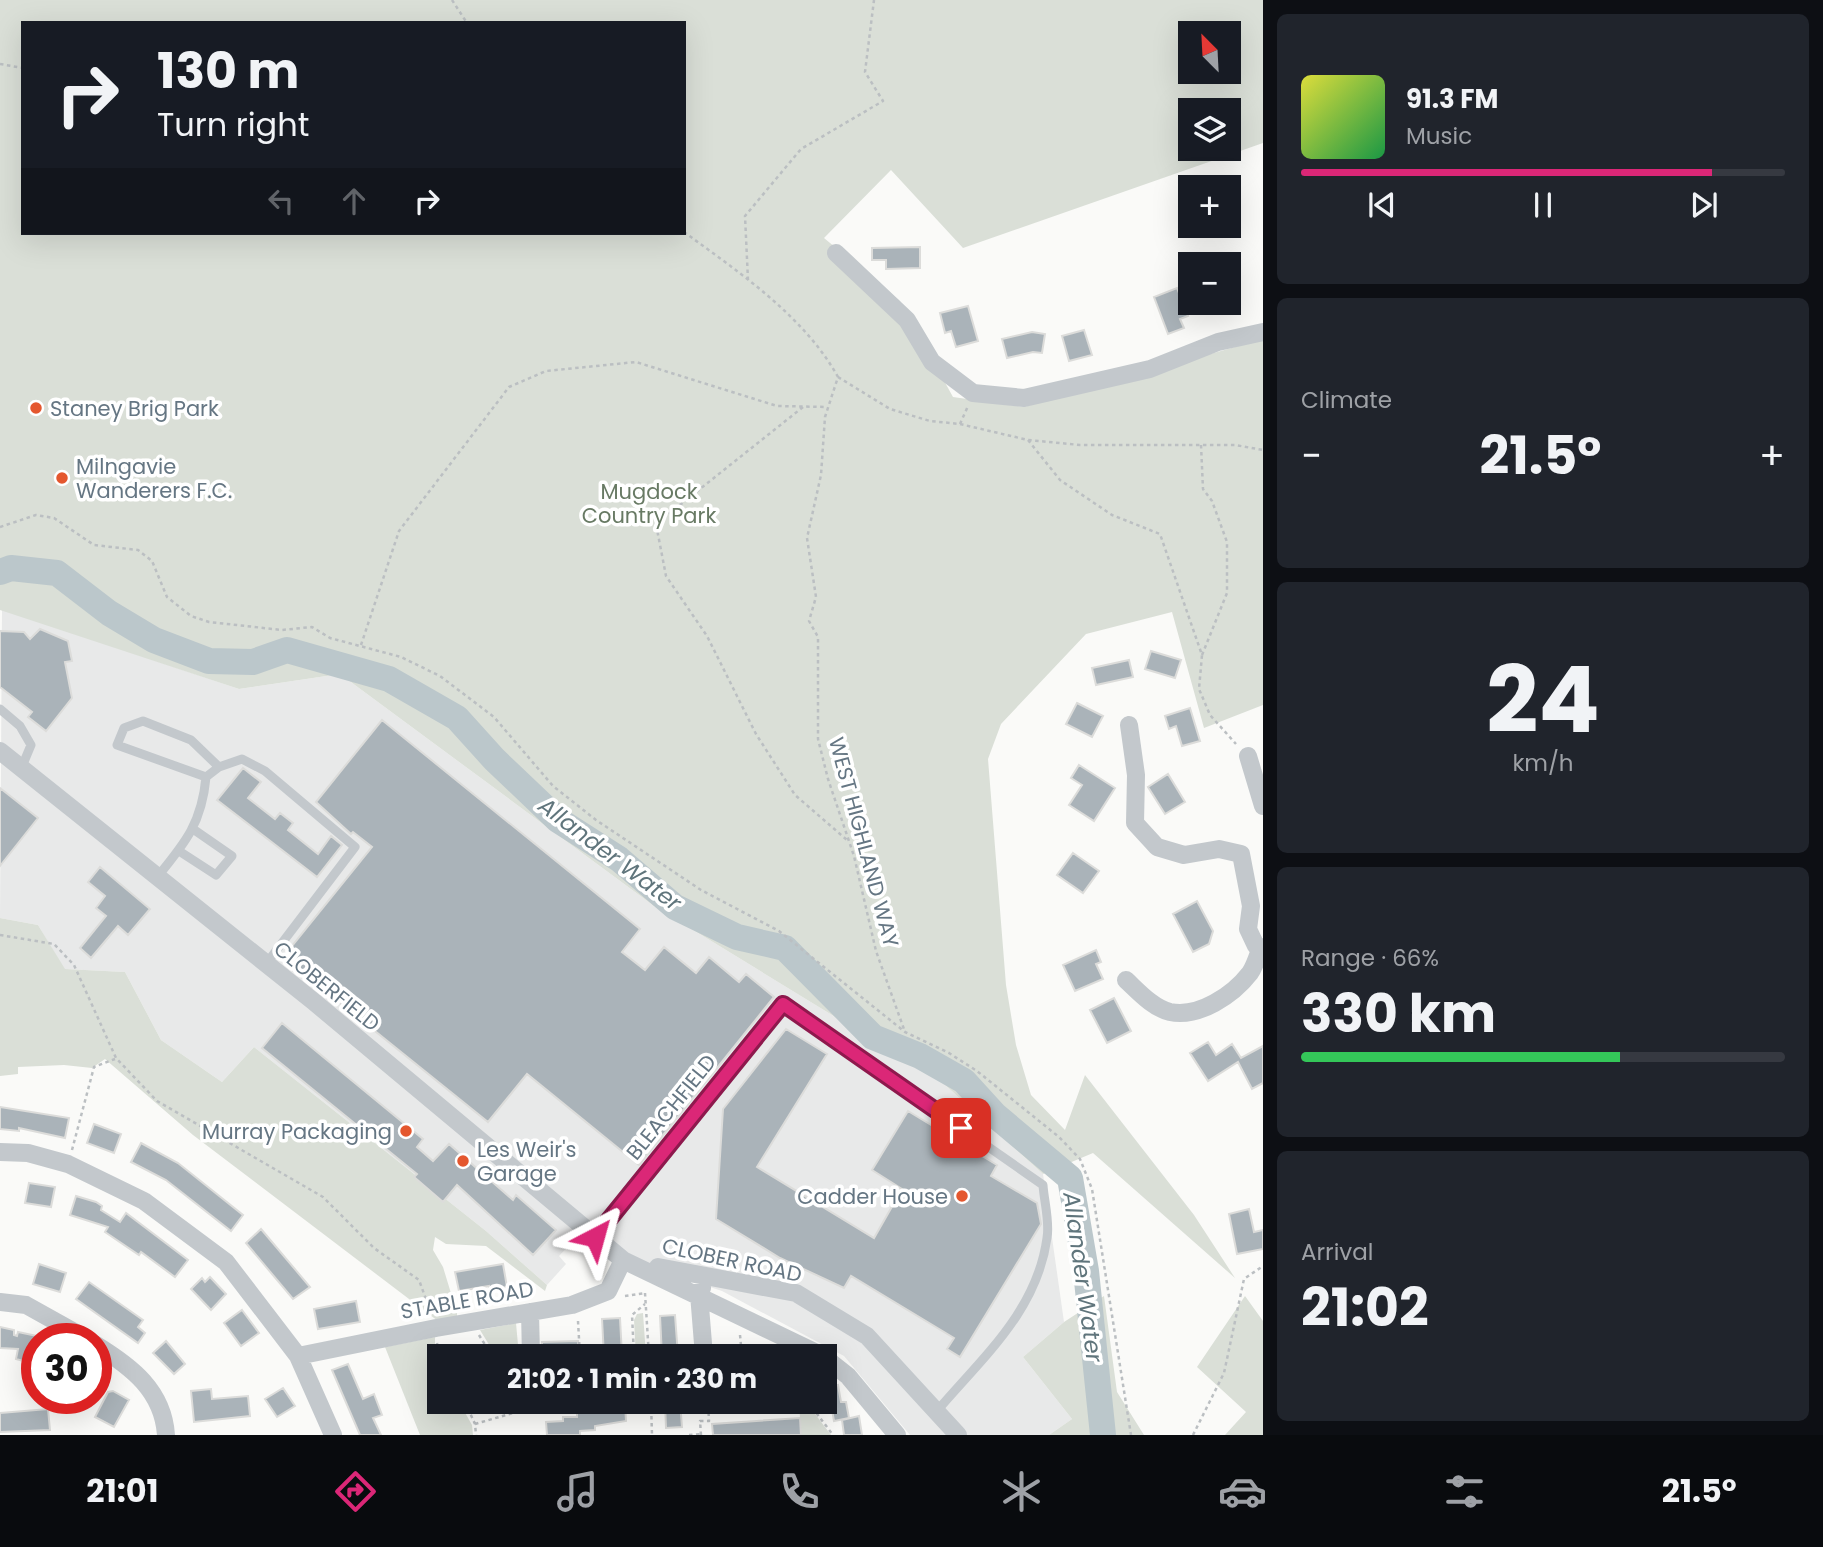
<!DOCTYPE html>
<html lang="en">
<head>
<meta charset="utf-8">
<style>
  body { margin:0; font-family:Poppins,sans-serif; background:#20242c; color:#f1f3f6; height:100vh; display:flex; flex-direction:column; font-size:26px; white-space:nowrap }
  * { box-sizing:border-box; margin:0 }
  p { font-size:23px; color:#9ea1a6 }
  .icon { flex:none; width:38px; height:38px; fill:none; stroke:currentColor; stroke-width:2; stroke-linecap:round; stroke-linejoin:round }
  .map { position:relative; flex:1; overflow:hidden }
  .panel { display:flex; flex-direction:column; gap:14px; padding:14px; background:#0d0f14; width:560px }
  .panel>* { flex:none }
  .banner { position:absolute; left:21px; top:21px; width:665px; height:214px; border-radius:0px; box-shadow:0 7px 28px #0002; background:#171b24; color:#f1f3f6; overflow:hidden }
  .needle { width:46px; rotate:336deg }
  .tools { position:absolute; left:1178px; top:21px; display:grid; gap:14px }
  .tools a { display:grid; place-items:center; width:63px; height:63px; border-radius:0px; background:#171b24; box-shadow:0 7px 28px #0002; font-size:35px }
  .speed { position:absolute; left:21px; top:1323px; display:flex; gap:14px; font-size:35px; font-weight:700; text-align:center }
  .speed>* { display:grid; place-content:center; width:91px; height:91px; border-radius:50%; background:#171b24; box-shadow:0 7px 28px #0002; line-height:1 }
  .speed .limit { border:10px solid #d22; background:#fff; color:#111 }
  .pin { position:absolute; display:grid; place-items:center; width:60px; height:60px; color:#fff; margin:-30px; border-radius:14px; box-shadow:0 4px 10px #0006 }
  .me { position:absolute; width:77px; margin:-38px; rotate:39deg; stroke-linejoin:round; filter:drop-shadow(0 0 5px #0008) }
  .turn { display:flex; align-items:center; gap:24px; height:147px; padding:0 21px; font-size:32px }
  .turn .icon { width:91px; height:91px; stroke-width:2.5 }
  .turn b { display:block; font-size:49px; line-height:60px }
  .lanes { display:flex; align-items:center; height:66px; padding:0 21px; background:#0003; justify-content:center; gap:35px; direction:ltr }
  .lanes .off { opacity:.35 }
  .big { font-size:52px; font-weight:700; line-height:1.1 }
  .panel .card { flex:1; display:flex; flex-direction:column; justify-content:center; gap:10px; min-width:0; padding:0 24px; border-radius:10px; background:#20242c }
  .panel .dial { align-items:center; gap:0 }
  .dial b { font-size:91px; line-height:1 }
  .song { display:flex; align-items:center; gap:21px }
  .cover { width:84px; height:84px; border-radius:10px; background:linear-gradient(135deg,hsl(60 70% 55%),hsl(140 70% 35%)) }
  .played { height:7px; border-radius:4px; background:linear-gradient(90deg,#db2777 85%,#363941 85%) }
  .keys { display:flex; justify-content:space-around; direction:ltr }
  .heat { display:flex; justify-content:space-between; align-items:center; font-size:38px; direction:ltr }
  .charge { height:10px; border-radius:5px; background:linear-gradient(90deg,#34c759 66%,#363941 0) }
  .trip { position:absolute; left:427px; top:1344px; width:410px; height:70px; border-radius:0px; background:#171b24; box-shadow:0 7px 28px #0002; font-weight:700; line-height:70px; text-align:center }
  .tab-bar { display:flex; height:112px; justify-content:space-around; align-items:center; background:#090b0e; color:#9ea1a6 }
  .tab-bar .icon { width:49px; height:49px }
  .tab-bar .active { color:#db2777 }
  .tab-bar b { font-size:32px; color:#f1f3f6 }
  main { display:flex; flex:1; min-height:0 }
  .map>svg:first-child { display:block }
  .built { fill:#e8e9e9 }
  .green { fill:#dadfd7; fill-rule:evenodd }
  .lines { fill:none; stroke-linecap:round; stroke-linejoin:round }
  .river { stroke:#bbc7cb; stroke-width:26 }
  .building { fill:#aab3b9; stroke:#dcdcda; stroke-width:2 }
  .path { stroke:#bbbfc2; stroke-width:2.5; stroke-dasharray:3.5 3.5; stroke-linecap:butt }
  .lane { stroke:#c3c8cc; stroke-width:9 }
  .street { stroke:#c3c8cc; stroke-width:18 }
  .route-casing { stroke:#8e194d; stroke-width:18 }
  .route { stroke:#db2777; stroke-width:12 }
  .poi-dot { fill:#e4572e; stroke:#fff; stroke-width:2.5 }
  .labels { text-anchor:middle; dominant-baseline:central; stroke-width:7; stroke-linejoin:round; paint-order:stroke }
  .poi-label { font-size:21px; fill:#657683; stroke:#fff; text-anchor:start }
  .park-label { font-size:21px; fill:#687a64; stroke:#fff }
  .street-label { font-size:21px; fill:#657683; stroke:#fff }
  .water-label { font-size:23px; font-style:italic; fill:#60757c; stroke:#fff }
</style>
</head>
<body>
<main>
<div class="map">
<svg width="1263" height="1435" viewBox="0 0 1263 1435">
  <rect width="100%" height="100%" fill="#fafaf8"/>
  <!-- built -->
  <path class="built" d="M2,609l237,80 101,-15 314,232 289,177 100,91 21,148 -41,35 49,62 -23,16h-139l-66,-79 -122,-65 -149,-50 -14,15 7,8 -19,21 -61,-54 -232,-184 -32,35 -61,-42 -36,-68 -61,-3 -26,-44 -38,-7z"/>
  <!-- green -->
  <path class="green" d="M0,0h1263v143l-300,105 -72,-78 -67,68 76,63 53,96 71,10 239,-68v366l-59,23 -32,-116 -86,22 -85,90 -13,35 18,226 10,60 15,50 34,35 20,-55 109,140 41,63 -142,-125 -50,21 -100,-91 -289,-177 -314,-232 -101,15 -239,-79zM23,23h661v210h-661zM1190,33h38v39h-38zM1190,110h38v39h-38z
    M0,918l38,7 27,44 60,3 36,68 61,42 32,-35 232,184 61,54 -2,6 -59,-45 -40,-2 -11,-7 -2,13 10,17 14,46v4l-19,4 -245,-186 -88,-76 -13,9 -28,-3 -46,2v7l-18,2z
    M1104,1296l13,96 27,43h-95l23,-16 -49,-62 41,-35z
    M1245,1296l18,25v114h-38l21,-23 -49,-45z
    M643,1313l3,43h-10l-2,-36 3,-6z
    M516,1323l3,33h-23l-16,-26z
    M435,1337v20l4,8v37h20l13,23 1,10h-53l-35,-88z
    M799,1402h7l25,33h-30z"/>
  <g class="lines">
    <!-- river -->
    <path class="river" d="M0,572l11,-4 46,5 52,40 45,27 55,21 44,1 34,-12 102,29 68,39 37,41 64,61 61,39 56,48 62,30 48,11 88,89 47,19 44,25 31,34 75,63 16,93 17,164"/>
  </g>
  <!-- building -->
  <path class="building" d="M920,247v21l-34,1v-9h-14v-12z
    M1177,288l11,28 -8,3 4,9 -16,6 -14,-37z
    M968,306l10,35 -22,6 -5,-16 -6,2 -5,-20z
    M1084,330l8,25 -23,6 -7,-25z
    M1032,332l13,2 -3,19 -9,-1 -26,6 -5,-19z
    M40,629l28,12 4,20 -7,1 7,36 -26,33 -18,-14 4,-5 -32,-25v-56l24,1 6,7z
    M1151,651l30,9 -6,18 -30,-9z
    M1129,660l4,17 -37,8 -4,-17z
    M1077,703l26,13 -11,21 -26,-13z
    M1190,708l10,33 -18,5 -6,-20 -7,3 -4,-13z
    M382,720l258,209 -18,23 23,18 19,-23 32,26 13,-16 30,25 7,-8 28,23 -135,168 -112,-91 -39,48 -205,-165 89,-110 -19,-15 -2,2 -35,-32z
    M1079,765l36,23 -21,33 -25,-16 13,-20 -11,-7z
    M243,768l18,14 -13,16 27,21 5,-6 13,10 -5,7 30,24 13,-18 11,9 -25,32 -100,-77z
    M1168,774l17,28 -20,12 -17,-27z
    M0,788l38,30 -38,48z
    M1073,853l26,18 -16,22 -26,-18z
    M100,867l50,42 -22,26 -10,-9 -27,32 -11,-10 26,-32 -10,-8 9,-12 -17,-14z
    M1197,901l16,30 -4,13 -16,8 -20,-38z
    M1096,950l5,12 -5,2 7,15 -28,12 -12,-26z
    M1114,998l17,33 -24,12 -17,-33z
    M282,1023l141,116 -6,8 16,14 16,-17 64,56 3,-5 40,35 -23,25 -76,-70 -14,17 -29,-25 3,-3 -155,-126z
    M786,1029l41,25 -70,113 117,71 28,-49 -30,-19 36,-59 89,54 -6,11 46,27 4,21 -81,133 -13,-8 7,-11 -103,-62 -7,12 -64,-30 -64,-39 7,-110z
    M1208,1042l8,13 16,-11 9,14 22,-12v37l-11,6 -14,-27 -30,19 -18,-28z
    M0,1107l69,11 -4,20 -46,-10v3l-19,-2z
    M94,1124l27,10 -7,19 -27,-10z
    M141,1143l37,20 65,52 -12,16 -65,-51 -35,-18z
    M29,1183l26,4 -4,20 -26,-4z
    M76,1196l20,6 6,4 -1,4 19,12 6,-9 62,47 -13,17 -34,-25 -2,3 -34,-23 3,-5 -38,-12z
    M1249,1209l5,23 9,-2v19l-26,5 -8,-40z
    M261,1229l49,58 -17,12 -47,-56z
    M39,1264l27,9 -6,19 -27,-8z
    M503,1264l4,23 -18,3v-4l-30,5 -4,-19z
    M210,1277l16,17 -15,16 -20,-21 11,-11 3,4z
    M89,1282l54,38 -5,7 7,6 -7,10 -62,-44z
    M356,1301l4,21 -42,7 -4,-20z
    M242,1310l17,23 -18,13 -17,-23z
    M675,1315l3,41h-16l-2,-40z
    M620,1318l2,38h-18l-2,-37z
    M0,1327l14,3v5l3,1 1,-4 19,4 -3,28 -18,-5 2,-10 -18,-1z
    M166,1341l19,23 -11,10 -21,-21z
    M578,1341l1,15h-37v-14z
    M348,1364l15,35 11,-5 8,21 -9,3 8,17h-21l-28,-65z
    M838,1385l3,17h5l3,16 -15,3 -3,-17 -7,1v-17z
    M283,1388l12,18 -18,11 -12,-18z
    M211,1389l1,10 36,-3 2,20 -56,6 -3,-31z
    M113,1391l16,9 -15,27 -19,-10 13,-25z
    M665,1402h15l2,25 -16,1z
    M625,1403l1,18 -31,5v4l-15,1v4h-33l-1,-13 17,-1v-4h14v-4l29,-5v-4z
    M48,1409l2,21 -50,2v-19z
    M859,1416l3,19h-18l-2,-15z
    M800,1418l1,17h-88l-1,-11z"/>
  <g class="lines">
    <!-- path -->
    <path class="path" d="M452,0l15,23
      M0,64l23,4
      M684,232c56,41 120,84 154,145l-13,40 -4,58 -14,63 9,59 -7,24 9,16v102l10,40 26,77 22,95 29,81
      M748,280l-3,-64 56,-67 82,-48 -18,-29 9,-72
      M838,377l52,32 40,12 30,3 68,16 52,5h155l28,5
      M803,407l-147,117 10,52 41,60 49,98 39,61 52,45
      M960,424l8,-18
      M1028,440l32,40 52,35 48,19 42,121 -3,34 11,26 26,29
      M1201,445l2,44 9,12 15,41v51l-25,62
      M0,527l36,-12 18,3 40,27 44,5 14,11 15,36 24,19 18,6 73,8 30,-3 18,11 71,19 39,19 54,41 59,69 43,34 105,70 78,41 126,101 44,21 28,18 82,66 21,22 12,30 39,246
      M361,645l38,-114 110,-144 37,-16 90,-9 141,44 50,1
      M0,935l54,9 20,21 42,93 41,43 166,96 51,51 45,32 12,33
      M72,1150l22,-83 21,-8
      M645,1293l4,63
      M625,1296l20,-3
      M578,1321l2,35
      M479,1335l13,21
      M740,1335l2,21
      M437,1343l2,16
      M634,1356l-2,-41 13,-11
      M465,1402l10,22 1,11
      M515,1402l1,8
      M651,1402l1,33
      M808,1402l25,33
      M475,1424l76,-22
      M689,1435l12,-1
      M701,1435l-1,-14h9l-1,-19h10
      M1193,1435l31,-62 20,-94 19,-13"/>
    <!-- lane -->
    <path class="lane" d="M0,709l20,17 11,19 -10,24
      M206,777l-89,-32 7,-17 19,-7 48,19 28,27
      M179,851l37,24 16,-19 -39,-27
      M158,876c28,-34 44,-54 48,-99l13,-10 23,-8 23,12 90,76 -89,117
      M783,1004l260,181c1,16 7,37 4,53 -10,73 -64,119 -110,173"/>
    <!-- street -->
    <path class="street" d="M836,253l71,67 25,42 41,31 51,5 126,-29 68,-27 45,-10
      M1129,725l7,50 -1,48 22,24 27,8 35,-6 22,5 10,52 -3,23 8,17 7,2
      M0,751l313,250 310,259 200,96
      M1248,756l15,50
      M1126,980c12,11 27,28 44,32 29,6 63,-17 80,-39 5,-7 8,-18 11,-26
      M0,1152l28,1 40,11 76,37 82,61 72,94 35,79
      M595,1237l188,-233
      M658,1267l138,26 71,43 91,99
      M702,1288l-3,6 5,62
      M0,1302l26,3 61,34
      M530,1312l1,44
      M96,1345c36,22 67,46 70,90
      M298,1356l138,-28 136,-23 36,-14 15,-31
      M824,1357l24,19 49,59"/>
  </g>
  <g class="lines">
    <!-- route casing -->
    <g class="route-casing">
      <path id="route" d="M595,1237l188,-233 178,124"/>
    </g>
    <!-- route -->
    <use href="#route" class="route"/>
  </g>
  <!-- markers -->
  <g class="poi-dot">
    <circle cx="36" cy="408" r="7"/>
    <circle cx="62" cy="478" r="7"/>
    <circle cx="406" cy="1131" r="7"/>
    <circle cx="463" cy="1161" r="7"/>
    <circle cx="962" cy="1196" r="7"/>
  </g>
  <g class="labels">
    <!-- poi labels -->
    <g class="poi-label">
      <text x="50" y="408">Staney Brig Park</text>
      <text x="76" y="466">Milngavie<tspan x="76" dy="24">Wanderers F.C.</tspan></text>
      <text x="392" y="1131" text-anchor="end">Murray Packaging</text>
      <text x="477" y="1149">Les Weir's<tspan x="477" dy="24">Garage</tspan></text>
      <text x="948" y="1196" text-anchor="end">Cadder House</text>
    </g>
    <!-- park labels -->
    <g class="park-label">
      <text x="649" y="491">Mugdock<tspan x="649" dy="24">Country Park</tspan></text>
    </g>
    <!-- street labels -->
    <g class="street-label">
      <text transform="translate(864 842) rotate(75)">WEST HIGHLAND WAY</text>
      <text transform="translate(327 986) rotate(39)">CLOBERFIELD</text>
      <text transform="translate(671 1107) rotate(-51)">BLEACHFIELD</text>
      <text transform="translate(732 1260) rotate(12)">CLOBER ROAD</text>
      <text transform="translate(467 1300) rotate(-10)">STABLE ROAD</text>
    </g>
    <!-- water labels -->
    <g class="water-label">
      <text transform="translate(610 854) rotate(37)">Allander Water</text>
      <text transform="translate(1083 1277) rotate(82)">Allander Water</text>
    </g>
  </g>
</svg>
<div class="tools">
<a><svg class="needle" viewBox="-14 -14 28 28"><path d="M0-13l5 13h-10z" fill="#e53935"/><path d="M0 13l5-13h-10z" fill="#9ea1a6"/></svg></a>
<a><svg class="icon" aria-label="layers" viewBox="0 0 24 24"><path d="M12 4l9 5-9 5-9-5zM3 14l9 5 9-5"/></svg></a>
<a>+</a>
<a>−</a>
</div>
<div class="speed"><div class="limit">30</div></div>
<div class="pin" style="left:961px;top:1128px;background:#d93025"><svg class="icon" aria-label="arrive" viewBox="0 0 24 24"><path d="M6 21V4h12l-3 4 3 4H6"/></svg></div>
<svg class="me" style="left:595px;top:1237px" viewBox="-20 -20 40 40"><path d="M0-17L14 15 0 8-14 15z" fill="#db2777" stroke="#fff" stroke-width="4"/></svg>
<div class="trip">21:02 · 1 min · 230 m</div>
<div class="banner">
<div class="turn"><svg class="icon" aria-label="right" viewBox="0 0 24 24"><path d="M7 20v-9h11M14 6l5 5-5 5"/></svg><div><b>130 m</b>Turn right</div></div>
<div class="lanes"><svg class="icon off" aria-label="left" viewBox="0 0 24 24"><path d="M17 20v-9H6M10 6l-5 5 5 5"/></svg><svg class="icon off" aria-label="ahead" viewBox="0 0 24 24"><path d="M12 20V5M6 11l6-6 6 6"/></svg><svg class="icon" aria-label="right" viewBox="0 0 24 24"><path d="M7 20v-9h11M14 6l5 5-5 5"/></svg></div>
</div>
</div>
<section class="panel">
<div class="card">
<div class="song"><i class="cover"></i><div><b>91.3 FM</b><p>Music</p></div></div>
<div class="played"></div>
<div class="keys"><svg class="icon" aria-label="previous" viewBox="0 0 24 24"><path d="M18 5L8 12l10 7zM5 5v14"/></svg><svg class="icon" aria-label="pause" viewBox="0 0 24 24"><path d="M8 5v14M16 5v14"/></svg><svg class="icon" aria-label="next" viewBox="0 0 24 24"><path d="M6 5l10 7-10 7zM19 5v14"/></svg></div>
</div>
<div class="card"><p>Climate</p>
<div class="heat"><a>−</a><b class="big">21.5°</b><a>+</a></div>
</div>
<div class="card dial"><b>24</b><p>km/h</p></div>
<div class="card"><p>Range · 66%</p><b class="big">330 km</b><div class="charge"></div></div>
<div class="card"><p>Arrival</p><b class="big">21:02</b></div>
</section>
</main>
<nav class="tab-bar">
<b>21:01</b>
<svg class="icon active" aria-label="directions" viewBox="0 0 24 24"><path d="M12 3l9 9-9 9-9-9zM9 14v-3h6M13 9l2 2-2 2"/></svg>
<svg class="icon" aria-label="music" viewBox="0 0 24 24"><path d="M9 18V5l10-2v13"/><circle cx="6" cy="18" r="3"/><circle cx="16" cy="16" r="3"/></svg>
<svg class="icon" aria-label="phone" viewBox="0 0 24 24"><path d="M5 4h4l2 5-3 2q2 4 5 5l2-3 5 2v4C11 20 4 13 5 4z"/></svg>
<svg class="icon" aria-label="climate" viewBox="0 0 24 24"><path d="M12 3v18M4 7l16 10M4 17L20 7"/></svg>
<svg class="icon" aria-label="car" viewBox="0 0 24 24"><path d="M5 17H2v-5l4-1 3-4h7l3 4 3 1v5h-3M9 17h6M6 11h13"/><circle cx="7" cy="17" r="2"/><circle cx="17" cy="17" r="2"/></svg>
<svg class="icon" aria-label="filters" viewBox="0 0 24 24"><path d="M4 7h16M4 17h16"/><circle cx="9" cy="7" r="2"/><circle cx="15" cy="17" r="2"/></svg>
<b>21.5°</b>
</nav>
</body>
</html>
